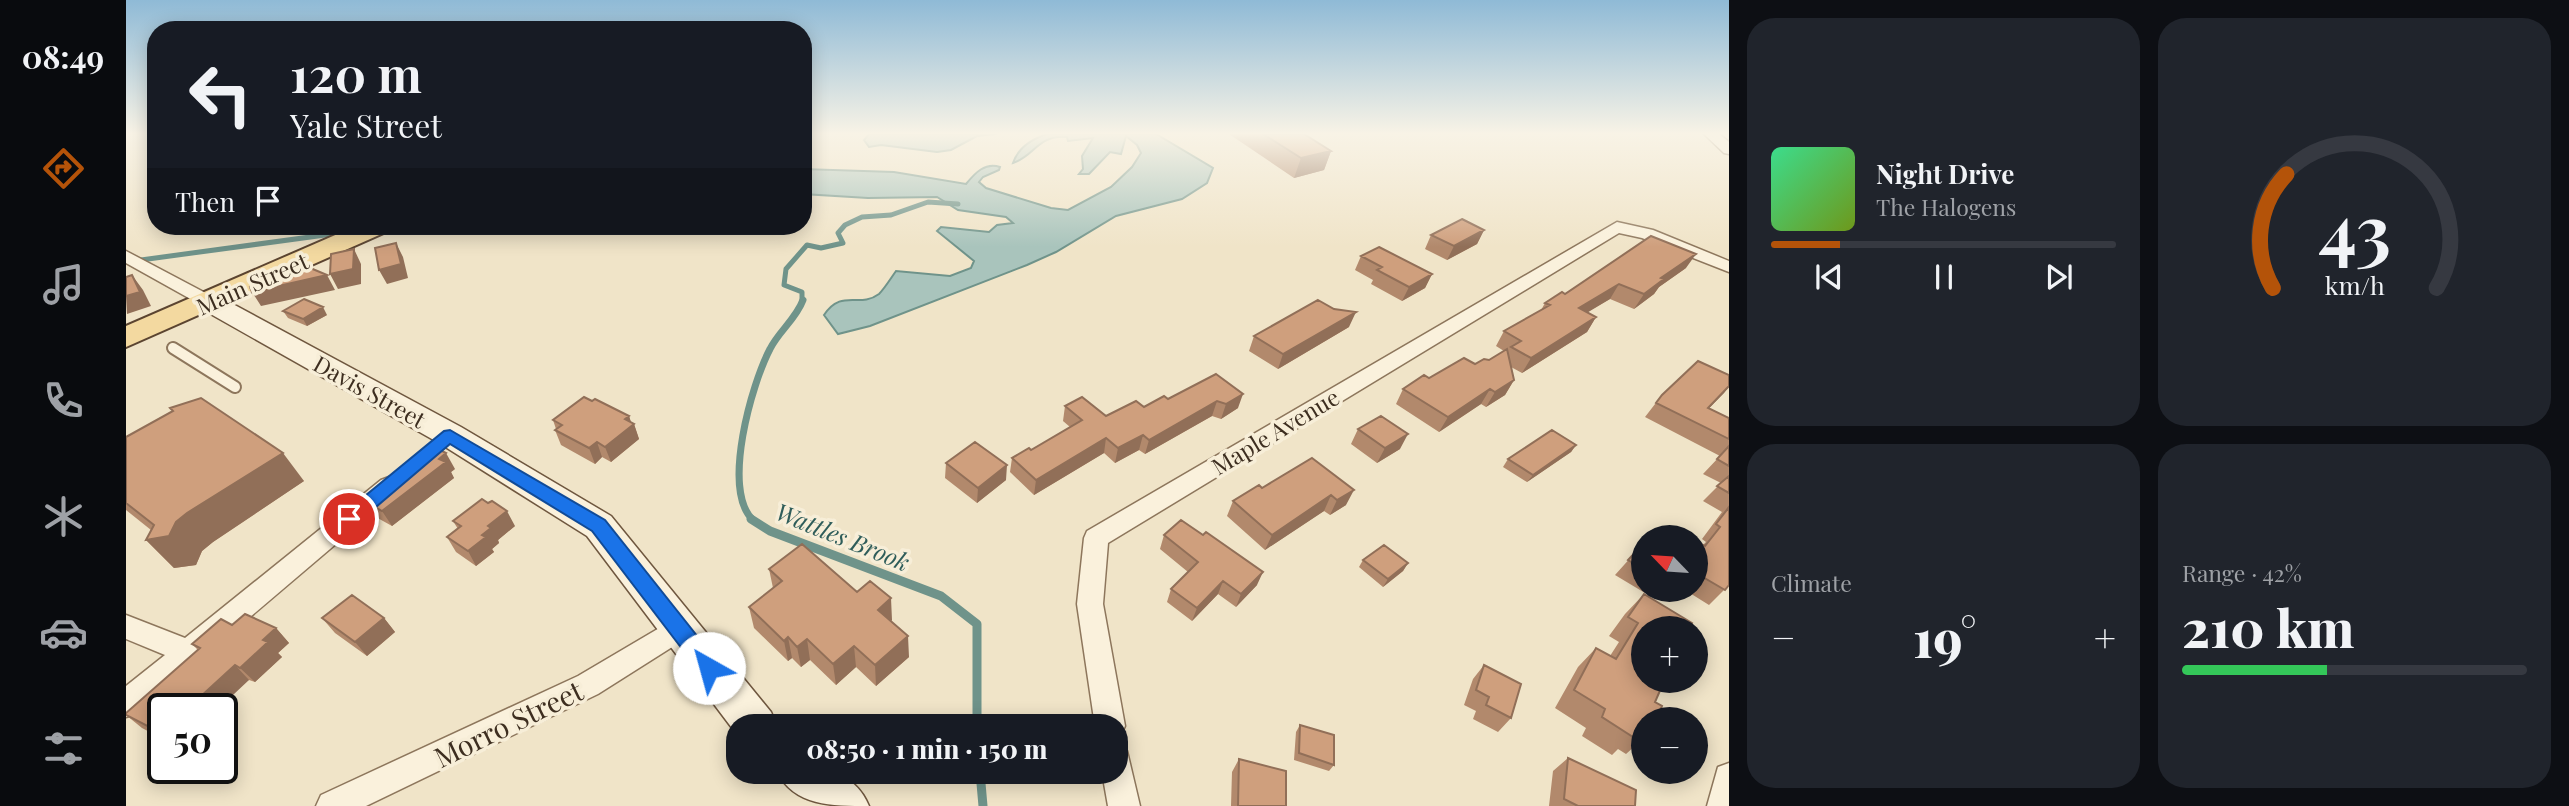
<!DOCTYPE html>
<html lang="en">
<head>
<meta charset="utf-8">
<style>
  body { margin:0; font-family:"Playfair Display",serif; background:#20242c; color:#f1f3f6; height:100vh; display:flex; flex-direction:column; font-size:26px; white-space:nowrap }
  * { box-sizing:border-box; margin:0 }
  p { font-size:23px; color:#9ea1a6 }
  .icon { flex:none; width:38px; height:38px; fill:none; stroke:currentColor; stroke-width:2; stroke-linecap:round; stroke-linejoin:round }
  .map { position:relative; flex:1; overflow:hidden }
  .sheet { display:flex; flex-direction:column; gap:18px; padding:18px; background:#0d0f14; width:840px }
  .sheet>* { flex:none }
  .guide { position:absolute; left:21px; top:21px; width:665px; height:214px; border-radius:28px; box-shadow:0 4px 18px #0003; background:#171b24; color:#f1f3f6; overflow:hidden }
  .needle { width:46px; rotate:295deg }
  .controls { position:absolute; left:1505px; top:525px; display:grid; gap:14px }
  .controls a { display:grid; place-items:center; width:77px; height:77px; border-radius:50%; background:#171b24; box-shadow:0 4px 18px #0003; font-size:35px }
  .speed { position:absolute; left:21px; top:693px; display:flex; gap:14px; font-size:35px; font-weight:700; text-align:center }
  .speed>* { display:grid; place-content:center; width:91px; height:91px; border-radius:50%; background:#171b24; box-shadow:0 4px 18px #0003; line-height:1 }
  .speed .limit { border:4px solid #111; border-radius:10px; background:#fff; color:#111 }
  .pin { position:absolute; display:grid; place-items:center; width:60px; height:60px; color:#fff; margin:-30px; border:4px solid #fff; border-radius:50%; box-shadow:0 2px 7px #0007 }
  .me { position:absolute; width:77px; margin:-38px; rotate:322deg; stroke-linejoin:round; filter:drop-shadow(0 0 5px #0008) }
  .turn { display:flex; align-items:center; gap:24px; height:147px; padding:0 28px; font-size:32px }
  .turn .icon { width:91px; height:91px; stroke-width:2.5 }
  .turn b { display:block; font-size:49px; line-height:60px }
  .then { display:flex; align-items:center; height:66px; padding:0 28px; background:#0003; gap:14px; font-size:26px }
  .big { font-size:52px; font-weight:800; line-height:1.1 }
  .sheet .tile { flex:1; display:flex; flex-direction:column; justify-content:center; gap:10px; min-width:0; padding:0 24px; border-radius:28px; background:#20242c }
  .sheet .dial { align-items:center; gap:0 }
  .dial svg { height:182px; overflow:visible; fill:none; stroke:#363941; stroke-width:7; stroke-linecap:round; text-anchor:middle }
  .dial text { fill:#f1f3f6; stroke:none }
  .song { display:flex; align-items:center; gap:21px }
  .cover { width:84px; height:84px; border-radius:10px; background:linear-gradient(135deg,hsl(150 70% 55%),hsl(80 70% 35%)) }
  .played { height:7px; border-radius:4px; background:linear-gradient(90deg,#b45309 20%,#363941 20%) }
  .keys { display:flex; justify-content:space-around; direction:ltr }
  .heat { display:flex; justify-content:space-between; align-items:center; font-size:38px; direction:ltr }
  .charge { height:10px; border-radius:5px; background:linear-gradient(90deg,#34c759 42%,#363941 0) }
  .sheet .tiles { flex:1; display:grid; gap:18px; grid-template-columns:repeat(2,1fr) }
  .trip { position:absolute; left:600px; top:714px; width:402px; height:70px; border-radius:28px; background:#171b24; box-shadow:0 4px 18px #0003; font-weight:800; line-height:70px; text-align:center }
  main { display:flex; flex:1; min-height:0 }
  .tabs { display:flex; flex-direction:column; width:126px; justify-content:space-around; align-items:center; background:#090b0e; color:#9ea1a6 }
  .tabs .icon { width:49px; height:49px }
  .tabs .current { color:#b45309 }
  .tabs b { font-size:32px; color:#f1f3f6 }
  .map>svg:first-child { display:block }
  .water { fill:#a9c4bc; stroke:#6f938a; stroke-width:2 }
  .lines { fill:none; stroke-linecap:round; stroke-linejoin:round }
  .stream-far2 { stroke:#6f938a; stroke-width:5 }
  .stream-far1 { stroke:#6f938a; stroke-width:7 }
  .stream { stroke:#6f938a; stroke-width:9 }
  .lane-casing { stroke:#8d765c; stroke-width:14 }
  .street-casing { stroke:#8d765c; stroke-width:3 }
  .secondary-casing { stroke:#6f573f; stroke-width:3 }
  .primary-casing { stroke:#5b4430; stroke-width:4 }
  .lane { stroke:#faf1dc; stroke-width:10 }
  .street { fill:#faf1dc; fill-rule:evenodd }
  .secondary { fill:#faf1dc; fill-rule:evenodd }
  .primary { fill:#f3d9a0; fill-rule:evenodd }
  .wall { fill:#b2896c }
  .shaded-wall { fill:#916f58 }
  .building { fill:#cf9f7d; stroke:#916f58; stroke-width:2 }
  .route { fill:#1a73e8; stroke:#114b97; stroke-width:2 }
  .labels { text-anchor:middle; dominant-baseline:central; stroke-width:7; stroke-linejoin:round; paint-order:stroke }
  .street-label { font-size:23px; fill:#3d2e20; stroke:#f7eed8 }
  .water-label { font-size:24px; font-style:italic; fill:#2f5d5a; stroke:#f7eed8 }
  .near-street-label { font-size:28px; fill:#3d2e20; stroke:#f7eed8 }
</style>
</head>
<body>
<main>
<nav class="tabs">
<b>08:49</b>
<svg class="icon current" aria-label="directions" viewBox="0 0 24 24"><path d="M12 3l9 9-9 9-9-9zM9 14v-3h6M13 9l2 2-2 2"/></svg>
<svg class="icon" aria-label="music" viewBox="0 0 24 24"><path d="M9 18V5l10-2v13"/><circle cx="6" cy="18" r="3"/><circle cx="16" cy="16" r="3"/></svg>
<svg class="icon" aria-label="phone" viewBox="0 0 24 24"><path d="M5 4h4l2 5-3 2q2 4 5 5l2-3 5 2v4C11 20 4 13 5 4z"/></svg>
<svg class="icon" aria-label="climate" viewBox="0 0 24 24"><path d="M12 3v18M4 7l16 10M4 17L20 7"/></svg>
<svg class="icon" aria-label="car" viewBox="0 0 24 24"><path d="M5 17H2v-5l4-1 3-4h7l3 4 3 1v5h-3M9 17h6M6 11h13"/><circle cx="7" cy="17" r="2"/><circle cx="17" cy="17" r="2"/></svg>
<svg class="icon" aria-label="filters" viewBox="0 0 24 24"><path d="M4 7h16M4 17h16"/><circle cx="9" cy="7" r="2"/><circle cx="15" cy="17" r="2"/></svg>
</nav>
<div class="map">
<svg width="1603" height="806" viewBox="0 0 1603 806">
  <rect width="100%" height="100%" fill="#f0e4c8"/>
  <!-- water -->
  <path class="water" d="M743,134h127l-19,2 -26,14 -14,2 -56,-7 -12,2 -5,-7z
    M921,134h109l57,34 -6,15 -25,16 -66,17 -60,36 -29,13 -157,61 -32,8 -14,-19c18,-27 35,-6 55,-21 6,-6 12,-16 17,-23l54,5 21,-8 3,-7 -37,-30 4,-4 48,5 8,-7 16,-2 -7,-6 -48,-7 -21,-13 -69,1 -65,-4v-25l91,3 72,12c9,-11 19,-22 34,-17l-1,3 -16,7 -4,5 7,6 65,20 17,2 43,-23 21,-20 9,-14 -4,-8 -11,-9 -5,18 -11,-2 -21,22h-10l4,-5 -1,-13 11,-18 -25,3 -1,-4c-30,-2 -32,19 -54,26 5,-15 19,-24 34,-29z"/>
  <g class="lines">
    <!-- stream-far2 -->
    <path class="stream-far2" d="M0,262l221,-30
      M676,302v-10l-18,-7 2,-16 21,-24 14,3 22,-5 -5,-10 7,-8 17,-8 29,-2 37,-13 30,2"/>
    <!-- stream-far1 -->
    <path class="stream-far1" d="M627,520c-32,-30 -1,-137 17,-171 9,-18 26,-30 33,-49"/>
    <!-- stream -->
    <path class="stream" d="M625,519l19,12 171,65 36,28v102
      M854,772l3,34"/>
    <!-- lane casing -->
    <g class="lane-casing">
      <path id="lane" d="M47,348l62,39"/>
    </g>
    <!-- street casing -->
    <g class="street-casing">
      <path id="street" d="M1578,134h15l10,8v12l-5,-1z
        M1491,222l36,8 76,31v11l-87,-34 -23,-5 -511,310 -5,61 22,122 -5,10 -4,1v-11h-21l-18,-122 7,-66 3,-7z
        M0,251l89,47 3,4 -3,4h-12l-77,-43z
        M263,477l8,3 4,6 -4,6 -261,222 -10,3v-31l39,-31 -39,-16v-24l59,23 196,-158z
        M552,617l10,4 3,8 -3,8 -90,57 -232,112h-50l5,-11 257,-119z
        M990,747l11,4 13,55h-32l-6,-34h14z
        M1603,763v43h-22l11,-39z"/>
    </g>
    <!-- secondary casing -->
    <g class="secondary-casing">
      <path id="secondary" d="M83,294l9,2 243,131 150,89 160,196 6,14h-39v10l-151,-200 -148,-93 -239,-135 -4,-6 4,-6z
        M651,772c38,-2 75,-7 92,34 -38,0 -74,0 -92,-34z"/>
    </g>
    <!-- primary casing -->
    <g class="primary-casing">
      <path id="primary" d="M230,226h34l-4,6 -260,115v-21z"/>
    </g>
    <!-- lane -->
    <use href="#lane" class="lane"/>
    <!-- street -->
    <use href="#street" class="street"/>
    <!-- secondary -->
    <use href="#secondary" class="secondary"/>
    <!-- primary -->
    <use href="#primary" class="primary"/>
  </g>
  <!-- wall -->
  <path class="wall" d="M1103,134h75l27,17 -7,19 -30,8z
    M1358,230l-7,14 -30,16 -22,-11 6,-14z
    M1235,256l71,18 -7,14 -23,13 -31,-17 2,-4 -18,-10z
    M1560,268l-27,19 -5,7 -20,15 -24,-10 -23,13 9,5 -9,15 -65,41 -11,-6 3,13 -9,15 -19,12 -5,-3 -42,28 -43,-28 7,-15 26,-11 60,-18 15,-9 -8,-5 8,-15 36,-19 5,-9 20,-9z
    M157,311l44,4 -20,11 -19,-8z
    M1223,327l-71,42 -29,-18 5,-15z
    M1090,374l22,34 -17,11 -9,-3 -67,38 -6,-4 -24,13 -11,-10 -70,42 -24,-23 2,-14 19,-8 39,-23 -7,-6 2,-15 41,10 38,-9 24,-8z
    M1603,375v12l-20,21 20,10v167l-20,20 -24,-15h11v-49l7,4 3,-3 -4,-3 20,-27 -19,-11 18,-18 -18,-9 17,-18 -75,-39 17,-22z
    M466,401l37,15 2,7 3,1 5,15 -28,23 -9,-5 -7,7 -34,-19 -6,-15 1,-1 -3,-9z
    M44,408l134,73 -91,61 -11,9 -6,14 -22,3 -28,-28 5,-10 -25,-20v-73l47,-26z
    M1232,429l42,20 -23,14 -26,-19z
    M1450,445l-5,7 -44,30 -24,-15 5,-8z
    M1186,458l34,47 -16,10 -6,-4 -59,39 -38,-34 6,-15 29,-13z
    M820,463l60,17 -29,23 -32,-25z
    M329,469l-4,3 3,6 -62,48 -18,-10 -10,-15z
    M327,521l62,5 -17,14 1,3 -7,6 2,3 -18,14 -20,-14 -9,-15 11,-8z
    M1038,535l93,50 -21,22 -18,-13 -26,27 -25,-19 4,-13 17,-17 -28,-23z
    M1516,545l1,1v44h5l-3,3 -30,-18z
    M1237,560l45,3 -5,8 -20,16 -24,-20z
    M643,569l88,23 35,28 -1,1 18,36 -33,29 -20,-19 -20,18 -26,-25 -9,7 -9,-9 -4,3 -34,-33 -5,-21 24,-19z
    M1518,594l-1,145 -17,15 -8,-5 -6,6 -30,-19 4,-8 -31,-20 23,-41 18,-19 14,8 9,-14 -10,-6 16,-22z
    M196,618h62l11,14 -28,24 -32,-23z
    M106,625l44,3 13,15 -11,10 4,4 -27,25 -6,-2 -86,29v30l-21,-11 -16,-13 72,-65 -6,-6z
    M1358,665l27,53 -13,14 -25,-13 3,-8 -12,-6 9,-26z
    M1174,725l34,40 -5,6 -35,-11 2,-28z
    M1442,758l67,48h-86l4,-35z
    M1113,759l47,47h-55l1,-34z"/>
  <!-- shaded-wall -->
  <path class="shaded-wall" d="M1205,151l-7,19 -30,8 7,-20z
    M1358,230l-7,14 -30,16 7,-14z
    M270,243l7,14 5,21 -21,6 -8,-14z
    M228,249l7,15v20l-23,5 -8,-15z
    M1570,254l-10,14 -27,19 -5,7 -20,15 10,-15 17,-16z
    M1306,274l-7,14 -23,13 7,-14z
    M6,275l11,15 8,16 -24,8 -1,-18z
    M201,275l8,15 -74,16 -9,-14z
    M1493,284l-9,15 -40,24 9,-15z
    M197,307l4,8 -20,11 -4,-7z
    M1230,312l-7,15 -71,42 5,-15z
    M1470,317l-9,15 -65,41 9,-15z
    M1388,380l-9,15 -19,12 9,-15z
    M1603,386l-5,7 -29,29 13,-14z
    M1364,389l-9,15 -42,28 9,-15z
    M1117,394l-5,14 -17,11 5,-15z
    M1091,401l-5,15 -67,38 4,-14z
    M503,416l3,9 2,-1 5,15 -28,23 -6,-15 20,-28z
    M1282,434l-8,15 -23,14 8,-15z
    M1017,435l-4,15 -24,13 3,-15z
    M980,438l-2,15 -70,42 2,-15z
    M471,442l5,15 -7,7 -6,-16z
    M1450,445l-5,7 -44,30 6,-7z
    M157,453l21,28 -91,61 -11,9 -6,14 -22,3 -28,-28 30,-18 11,-9z
    M320,453l9,16 -4,3 3,6 -62,48 -10,-15z
    M881,465l-1,15 -29,23 1,-15z
    M1228,490l-8,15 -16,10 7,-15z
    M1205,495l-7,16 -59,39 7,-15z
    M381,511l8,15 -17,14 1,3 -7,6 2,3 -18,14 -8,-15 14,-16 6,-9z
    M1282,563l-5,8 -20,16 5,-8z
    M1137,572l-6,13 -21,22 5,-13z
    M1097,581l-5,13 -26,27 5,-13z
    M765,598l1,22 -13,11 -1,-21z
    M258,618l11,14 -28,24 -12,-14z
    M150,628l13,15 -11,10 4,4 -27,25 -15,-14 23,-28z
    M782,636l1,21 -33,29 -1,-21z
    M662,637l4,21 -4,3 -4,-20z
    M681,639l3,21 -9,7 -4,-20z
    M728,646l2,21 -20,18 -3,-21z
    M109,665l14,15 -31,29h-31z"/>
  <!-- building -->
  <path class="building" d="M1137,134h41l27,17 -30,7z
    M1336,219l22,11 -30,16 -23,-11z
    M1525,236l45,18 -35,24 3,1 -20,15 -25,-10 -40,24 17,9 -65,41 -20,-11 10,-6 -17,-10 46,-26 -5,-2 17,-11 3,2z
    M270,243l5,21 -22,6 -4,-22z
    M1253,247l53,27 -23,13 -32,-17 5,-3 -21,-11z
    M228,249l-1,20 -23,5 1,-20z
    M170,262l31,13 -75,17 -2,-5z
    M6,275l8,17 -14,4v-19z
    M178,299l19,8 -20,12 -20,-8z
    M1192,300l16,9 22,3 -73,42 -29,-18z
    M1381,349l7,31 -19,12 -5,-3 -42,28 -45,-28 21,-14 5,3 35,-20 11,6 9,-5 5,1z
    M1572,361l31,14v11l-21,22 21,10v21l-73,-36 6,-8z
    M1090,374l27,20 -17,10 -9,-3 -68,39 -6,-5 -25,13 -12,-10 -70,42 -24,-22 17,-10 2,2 51,-30 -17,-14 17,-9 24,19 30,-15 8,6 20,-11 4,3z
    M458,397l8,4 3,-2 34,17 -4,3 9,5 -29,23 -8,-5 -8,6 -34,-18 7,-5 -9,-5z
    M75,398l82,55 -96,60 -11,9 -7,14 -23,4 8,-15 -28,-22v-66l47,-26 -3,-3z
    M1255,416l27,18 -23,14 -27,-19z
    M1426,430l24,15 -43,30 -25,-16z
    M849,442l32,23 -29,23 -32,-25z
    M304,445l16,8 -7,6 7,3 -64,49 -18,-10z
    M1603,446v20l-12,-7z
    M1186,458l42,32 -17,10 -6,-5 -59,40 -39,-34 26,-16 3,3z
    M1603,476v17l-12,-7z
    M356,499l6,4 4,-2 15,10 -19,15 3,2 -9,7 4,2 -18,14 -21,-14 14,-11 -8,-5z
    M1603,507v78l-4,5 -29,-17v-32l9,5 15,-19 -4,-3z
    M1055,520l22,15 3,-3 57,40 -22,22 -18,-13 -26,27 -26,-19 27,-27 -34,-27z
    M676,544l55,48 13,-11 21,17 -13,12 30,26 -33,29 -21,-19 -21,18 -26,-25 -10,8 -9,-10 -4,4 -35,-34 33,-26 -13,-12z
    M1258,545l24,18 -20,16 -25,-19z
    M1516,545l1,1v23l-15,-9z
    M1518,594l48,29 -3,5h-46v53h14l-1,1 6,4 -7,16 7,4 -6,13h-13v15l-7,-5 -3,8 -31,-20 3,-8 -31,-19 22,-42 20,11 22,-36 -10,-6z
    M226,595l32,23 -29,24 -33,-24z
    M119,614l31,14 -13,12 5,2 -28,26 -5,-3 -48,44h-24v22l-2,2 -35,-18v-2l74,-65 -8,-4 29,-25 11,6z
    M1358,665l37,19 -10,34 -25,-13 3,-8 -13,-7z
    M1174,725l34,10v30l-35,-12z
    M1442,758l68,32 -1,16h-57l-14,-7z
    M1113,759l47,12v35h-48z"/>
  <!-- sky -->
  <linearGradient id="sky" x2="0" y2="1"><stop stop-color="#8fbad6"/><stop offset="0.54" stop-color="#f8f3e6"/><stop offset="1" stop-color="#f8f3e6" stop-opacity="0"/></linearGradient>
  <rect width="1603" height="247" fill="url(#sky)"/>
  <!-- route -->
  <path class="route" d="M324,430l155,90 112,141 3,7 -3,7 -8,3 -7,-3 -110,-144 -142,-87 -94,80h-13l-3,-5 3,-5 101,-83z"/>
  <g class="labels">
    <!-- street labels -->
    <g class="street-label">
      <text transform="translate(126 283) rotate(-24)">Main Street</text>
      <text transform="translate(244 391) rotate(29)">Davis Street</text>
      <text transform="translate(1149 431) rotate(-31)">Maple Avenue</text>
    </g>
    <!-- water labels -->
    <g class="water-label">
      <text transform="translate(717 536) rotate(22)">Wattles Brook</text>
    </g>
    <!-- near-street labels -->
    <g class="near-street-label">
      <text transform="translate(382 723) rotate(-26)">Morro Street</text>
    </g>
  </g>
</svg>
<div class="controls">
<a><svg class="needle" viewBox="-14 -14 28 28"><path d="M0-13l5 13h-10z" fill="#e53935"/><path d="M0 13l5-13h-10z" fill="#9ea1a6"/></svg></a>
<a>+</a>
<a>−</a>
</div>
<div class="speed"><div class="limit">50</div></div>
<div class="pin" style="left:223px;top:519px;background:#d93025"><svg class="icon" aria-label="arrive" viewBox="0 0 24 24"><path d="M6 21V4h12l-3 4 3 4H6"/></svg></div>
<svg class="me" style="left:583px;top:668px" viewBox="-20 -20 40 40"><circle r="19" fill="#fff"/><path d="M0-13L10 11 0 6-10 11z" fill="#1a73e8"/></svg>
<div class="trip">08:50 · 1 min · 150 m</div>
<div class="guide">
<div class="turn"><svg class="icon" aria-label="left" viewBox="0 0 24 24"><path d="M17 20v-9H6M10 6l-5 5 5 5"/></svg><div><b>120 m</b>Yale Street</div></div>
<div class="then">Then<svg class="icon" aria-label="arrive" viewBox="0 0 24 24"><path d="M6 21V4h12l-3 4 3 4H6"/></svg></div>
</div>
</div>
<section class="sheet">
<div class="tiles">
<div class="tile">
<div class="song"><i class="cover"></i><div><b>Night Drive</b><p>The Halogens</p></div></div>
<div class="played"></div>
<div class="keys"><svg class="icon" aria-label="previous" viewBox="0 0 24 24"><path d="M18 5L8 12l10 7zM5 5v14"/></svg><svg class="icon" aria-label="pause" viewBox="0 0 24 24"><path d="M8 5v14M16 5v14"/></svg><svg class="icon" aria-label="next" viewBox="0 0 24 24"><path d="M6 5l10 7-10 7zM19 5v14"/></svg></div>
</div>
<div class="tile dial"><svg viewBox="0 0 100 80">
<path d="M14 69A42 42 0 1 1 86 69"/>
<path d="M14 69A42 42 0 0 1 20 19" stroke="#b45309"/>
<text x="50" y="56" font-size="32" font-weight="700">43</text>
<text x="50" y="72" font-size="11">km/h</text>
</svg></div>
<div class="tile"><p>Climate</p>
<div class="heat"><a>−</a><b class="big">19°</b><a>+</a></div>
</div>
<div class="tile"><p>Range · 42%</p><b class="big">210 km</b><div class="charge"></div></div>
</div>
</section>
</main>
</body>
</html>
